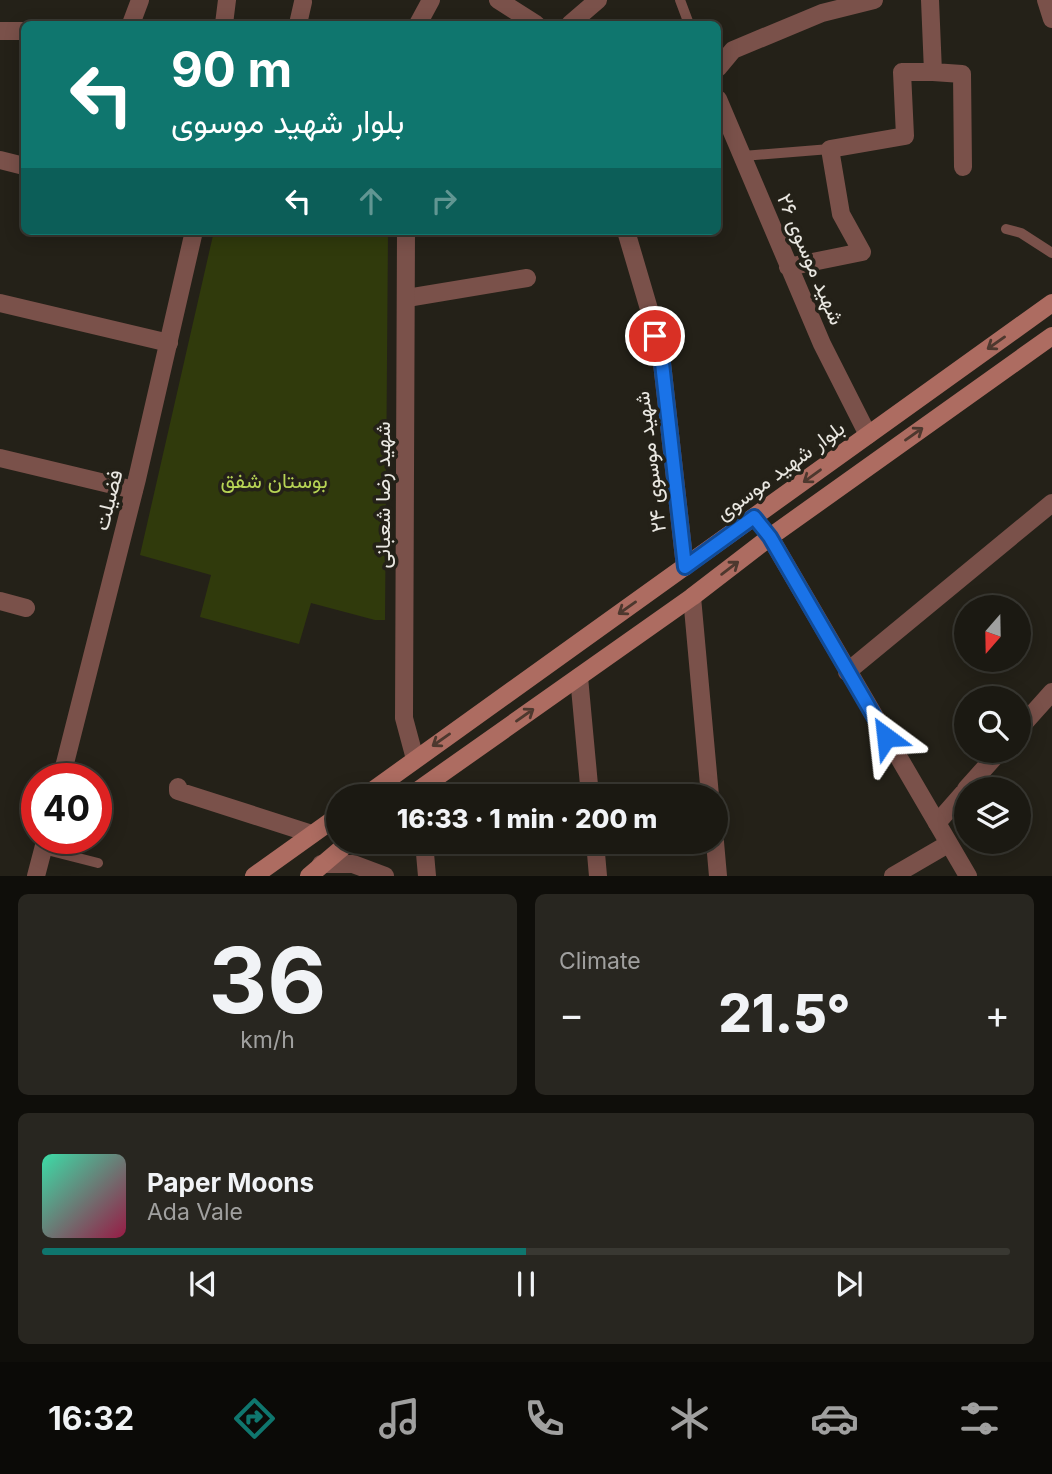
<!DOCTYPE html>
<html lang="en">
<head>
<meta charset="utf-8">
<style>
  body { margin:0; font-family:Inter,Vazirmatn,sans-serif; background:#282620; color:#f1f3f6; height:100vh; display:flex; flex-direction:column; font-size:26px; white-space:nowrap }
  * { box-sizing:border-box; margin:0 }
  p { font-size:23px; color:#a0a09f }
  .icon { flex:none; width:38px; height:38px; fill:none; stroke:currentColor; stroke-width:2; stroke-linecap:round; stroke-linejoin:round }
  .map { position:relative; height:876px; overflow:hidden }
  .drawer { display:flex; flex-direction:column; gap:18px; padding:18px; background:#0f0e0a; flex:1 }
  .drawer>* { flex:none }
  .hud { position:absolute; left:21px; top:21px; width:700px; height:214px; border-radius:10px; box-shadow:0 4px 18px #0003,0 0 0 2px #393832; background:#0f766e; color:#fff; overflow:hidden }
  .needle { width:46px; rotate:200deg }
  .tools { position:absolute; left:954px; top:595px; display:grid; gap:14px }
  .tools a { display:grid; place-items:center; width:77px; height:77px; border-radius:50%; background:#1b1912; box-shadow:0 4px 18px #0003,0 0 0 2px #393832; font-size:35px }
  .speed { position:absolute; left:21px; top:763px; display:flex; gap:14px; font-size:35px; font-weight:700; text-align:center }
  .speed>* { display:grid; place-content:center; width:91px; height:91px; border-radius:50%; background:#1b1912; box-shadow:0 4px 18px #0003,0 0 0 2px #393832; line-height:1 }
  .speed .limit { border:10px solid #d22; background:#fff; color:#111 }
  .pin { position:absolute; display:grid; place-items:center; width:60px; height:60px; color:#fff; margin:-30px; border:4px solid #fff; border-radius:50%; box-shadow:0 2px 7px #0007 }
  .me { position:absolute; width:77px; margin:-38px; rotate:330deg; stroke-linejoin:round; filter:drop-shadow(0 0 5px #0008) }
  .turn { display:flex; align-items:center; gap:24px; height:147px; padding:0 35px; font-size:32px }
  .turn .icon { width:91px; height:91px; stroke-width:2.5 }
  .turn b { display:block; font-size:49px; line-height:60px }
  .lanes { display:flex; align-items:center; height:66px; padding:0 35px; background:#0003; justify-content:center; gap:35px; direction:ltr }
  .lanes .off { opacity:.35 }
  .big { font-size:52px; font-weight:800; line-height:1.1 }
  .drawer .card { flex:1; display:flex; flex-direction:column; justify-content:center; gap:10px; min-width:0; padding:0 24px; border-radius:10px; background:#282620 }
  .drawer .dial { align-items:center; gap:0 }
  .dial b { font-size:91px; line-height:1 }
  .song { display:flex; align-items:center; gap:21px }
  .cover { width:84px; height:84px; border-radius:10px; background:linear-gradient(135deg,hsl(160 70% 55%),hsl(340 70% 35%)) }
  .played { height:7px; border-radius:4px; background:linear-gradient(90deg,#0f766e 50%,#393832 50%) }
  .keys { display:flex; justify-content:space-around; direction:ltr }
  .heat { display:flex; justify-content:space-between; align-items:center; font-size:38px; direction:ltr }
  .drawer .tiles { flex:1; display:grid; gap:18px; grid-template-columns:1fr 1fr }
  .card:last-child { grid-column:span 2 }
  .trip { position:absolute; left:326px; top:784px; width:402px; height:70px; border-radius:35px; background:#1b1912; box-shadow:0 4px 18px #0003,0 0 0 2px #393832; font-weight:800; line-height:70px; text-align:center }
  .tab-bar { display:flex; height:112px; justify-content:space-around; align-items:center; background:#0b0a07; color:#a0a09f }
  .tab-bar .icon { width:49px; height:49px }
  .tab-bar .active { color:#0f766e }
  .tab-bar b { font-size:32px; color:#f1f3f6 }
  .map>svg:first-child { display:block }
  .green { fill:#303a0c }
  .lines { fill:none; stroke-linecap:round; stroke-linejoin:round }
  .service { stroke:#7a514a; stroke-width:10 }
  .minor { stroke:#7a514a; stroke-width:18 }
  .tertiary { stroke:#7a514a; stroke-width:18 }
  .secondary { stroke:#ad6c61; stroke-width:18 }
  .oneway { stroke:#4d382e }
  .route-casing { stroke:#114b97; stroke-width:18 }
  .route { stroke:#1a73e8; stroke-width:12 }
  .labels { text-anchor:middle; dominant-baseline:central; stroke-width:7; stroke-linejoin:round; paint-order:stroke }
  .street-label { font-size:21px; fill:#e9e7e1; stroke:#242118 }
  .park-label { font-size:21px; fill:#b7d455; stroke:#242118 }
</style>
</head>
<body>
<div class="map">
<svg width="1052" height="876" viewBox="0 0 1052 876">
  <rect width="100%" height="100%" fill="#242118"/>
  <!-- green -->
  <path class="green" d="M214,231h174l-3,389h-10l-64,-17 -12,41 -99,-27 11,-42 -71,-20z"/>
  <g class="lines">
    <!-- service -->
    <path class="service" d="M680,0l9,24
      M743,156l87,-7
      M1006,229l15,4 31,20
      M43,849l55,14"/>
    <!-- minor -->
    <path class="minor" d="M498,0l38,24
      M1046,0l6,19
      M131,24l9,-24
      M224,24l3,-24
      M298,24l5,-22
      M418,24l13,-24
      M570,24l28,-24
      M718,68l15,-18 89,-37 52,-13
      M933,72l29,2 1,93
      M718,99l104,245 46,91
      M0,160l24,6
      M626,231l23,78 13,54 23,204
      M788,267l74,-15 -21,-38 -11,-65 75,-13 -3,-64h31l-3,-72
      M407,298l120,-20
      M0,303l169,40
      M0,458l134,32
      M692,597l18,199
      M0,601l26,7
      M847,672l205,-169
      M1018,730l34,-38
      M178,787v4l134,43
      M966,789l34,-38
      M937,823l29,-33
      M715,842l3,34
      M893,876l55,-32"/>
    <!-- tertiary -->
    <path class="tertiary" d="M0,31h24
      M406,231l-2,487 11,41
      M770,537l198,339
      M579,677l11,119
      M61,779l76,-300 57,-248
      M424,842l3,34
      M595,842l3,34
      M321,864h32l32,12
      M36,876l10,-38"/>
    <!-- secondary -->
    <path class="secondary" d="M365,796l687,-493
      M410,796l282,-199 78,-60 282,-201
      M254,876l84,-60
      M309,876l40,-34"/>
  </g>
  <!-- one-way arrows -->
  <defs><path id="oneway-shaft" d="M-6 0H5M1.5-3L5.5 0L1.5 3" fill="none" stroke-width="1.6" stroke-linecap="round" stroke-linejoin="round" transform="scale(1.75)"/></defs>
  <g class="oneway">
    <use href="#oneway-shaft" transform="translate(996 343) rotate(145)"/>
    <use href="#oneway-shaft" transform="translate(914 434) rotate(-35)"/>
    <use href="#oneway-shaft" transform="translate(812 476) rotate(144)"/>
    <use href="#oneway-shaft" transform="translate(730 568) rotate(-37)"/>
    <use href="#oneway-shaft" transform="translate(627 608) rotate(145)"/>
    <use href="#oneway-shaft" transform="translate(525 715) rotate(-35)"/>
    <use href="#oneway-shaft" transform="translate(441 740) rotate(145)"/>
  </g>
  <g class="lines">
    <!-- route casing -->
    <g class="route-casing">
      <path id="route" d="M655,336l7,27 23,204 69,-50 16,20 116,200"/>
    </g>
    <!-- route -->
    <use href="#route" class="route"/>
  </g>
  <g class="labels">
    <!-- street labels -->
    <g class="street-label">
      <text transform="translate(811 259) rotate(67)">شهید موسوی ۲۶</text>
      <text transform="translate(650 462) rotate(-97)">شهید موسوی ۲۴</text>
      <text transform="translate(780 470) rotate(-36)">بلوار شهید موسوی</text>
      <text transform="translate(382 495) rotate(-90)">شهید رضا شعبانی</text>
      <text transform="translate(108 500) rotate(-76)">فضیلت</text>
    </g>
    <!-- park labels -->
    <g class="park-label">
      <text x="274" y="480">بوستان شفق</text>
    </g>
  </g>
</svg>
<div class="tools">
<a><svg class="needle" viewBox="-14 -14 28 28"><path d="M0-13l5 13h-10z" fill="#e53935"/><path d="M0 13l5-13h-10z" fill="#a0a09f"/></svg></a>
<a><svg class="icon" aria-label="search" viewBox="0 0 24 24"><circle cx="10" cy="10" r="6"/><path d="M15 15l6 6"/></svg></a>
<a><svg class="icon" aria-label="layers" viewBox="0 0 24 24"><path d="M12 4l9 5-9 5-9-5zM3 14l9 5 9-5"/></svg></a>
</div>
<div class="speed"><div class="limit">40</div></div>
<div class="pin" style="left:655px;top:336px;background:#d93025"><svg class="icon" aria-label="arrive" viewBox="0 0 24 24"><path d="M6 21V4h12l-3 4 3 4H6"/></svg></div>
<svg class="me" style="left:886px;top:737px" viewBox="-20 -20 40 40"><path d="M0-17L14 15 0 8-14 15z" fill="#1a73e8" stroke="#fff" stroke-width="4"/></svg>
<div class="trip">16:33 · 1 min · 200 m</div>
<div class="hud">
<div class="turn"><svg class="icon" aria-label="left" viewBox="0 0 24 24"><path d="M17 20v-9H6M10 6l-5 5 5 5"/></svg><div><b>90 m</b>بلوار شهید موسوی</div></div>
<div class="lanes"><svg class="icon" aria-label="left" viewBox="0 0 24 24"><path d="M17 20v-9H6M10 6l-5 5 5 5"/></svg><svg class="icon off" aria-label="ahead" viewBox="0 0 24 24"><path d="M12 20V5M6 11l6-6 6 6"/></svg><svg class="icon off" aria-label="right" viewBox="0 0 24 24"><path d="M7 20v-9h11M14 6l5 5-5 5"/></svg></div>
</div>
</div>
<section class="drawer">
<div class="tiles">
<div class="card dial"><b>36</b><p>km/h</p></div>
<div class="card"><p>Climate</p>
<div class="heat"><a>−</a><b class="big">21.5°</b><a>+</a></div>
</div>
<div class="card">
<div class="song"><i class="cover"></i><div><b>Paper Moons</b><p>Ada Vale</p></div></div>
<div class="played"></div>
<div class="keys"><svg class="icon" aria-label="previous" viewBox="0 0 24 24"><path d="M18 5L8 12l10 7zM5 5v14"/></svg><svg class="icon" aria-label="pause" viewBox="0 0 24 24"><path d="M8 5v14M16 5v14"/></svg><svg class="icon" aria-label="next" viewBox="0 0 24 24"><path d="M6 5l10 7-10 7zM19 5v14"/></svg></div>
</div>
</div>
</section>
<nav class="tab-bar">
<b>16:32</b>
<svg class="icon active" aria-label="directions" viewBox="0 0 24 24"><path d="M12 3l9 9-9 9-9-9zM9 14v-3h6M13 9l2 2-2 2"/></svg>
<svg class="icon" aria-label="music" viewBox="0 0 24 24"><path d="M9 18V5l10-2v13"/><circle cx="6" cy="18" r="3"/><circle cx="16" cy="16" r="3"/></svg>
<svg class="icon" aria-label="phone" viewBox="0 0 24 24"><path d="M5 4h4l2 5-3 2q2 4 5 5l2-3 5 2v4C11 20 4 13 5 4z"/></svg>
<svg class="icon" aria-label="climate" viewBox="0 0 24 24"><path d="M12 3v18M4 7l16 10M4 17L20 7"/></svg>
<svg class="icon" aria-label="car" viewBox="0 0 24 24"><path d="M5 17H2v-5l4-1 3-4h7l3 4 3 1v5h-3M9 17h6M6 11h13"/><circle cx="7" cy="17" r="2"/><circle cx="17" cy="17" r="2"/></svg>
<svg class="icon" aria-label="filters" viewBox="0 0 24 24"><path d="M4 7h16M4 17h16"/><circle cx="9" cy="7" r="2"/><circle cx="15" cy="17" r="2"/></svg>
</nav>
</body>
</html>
